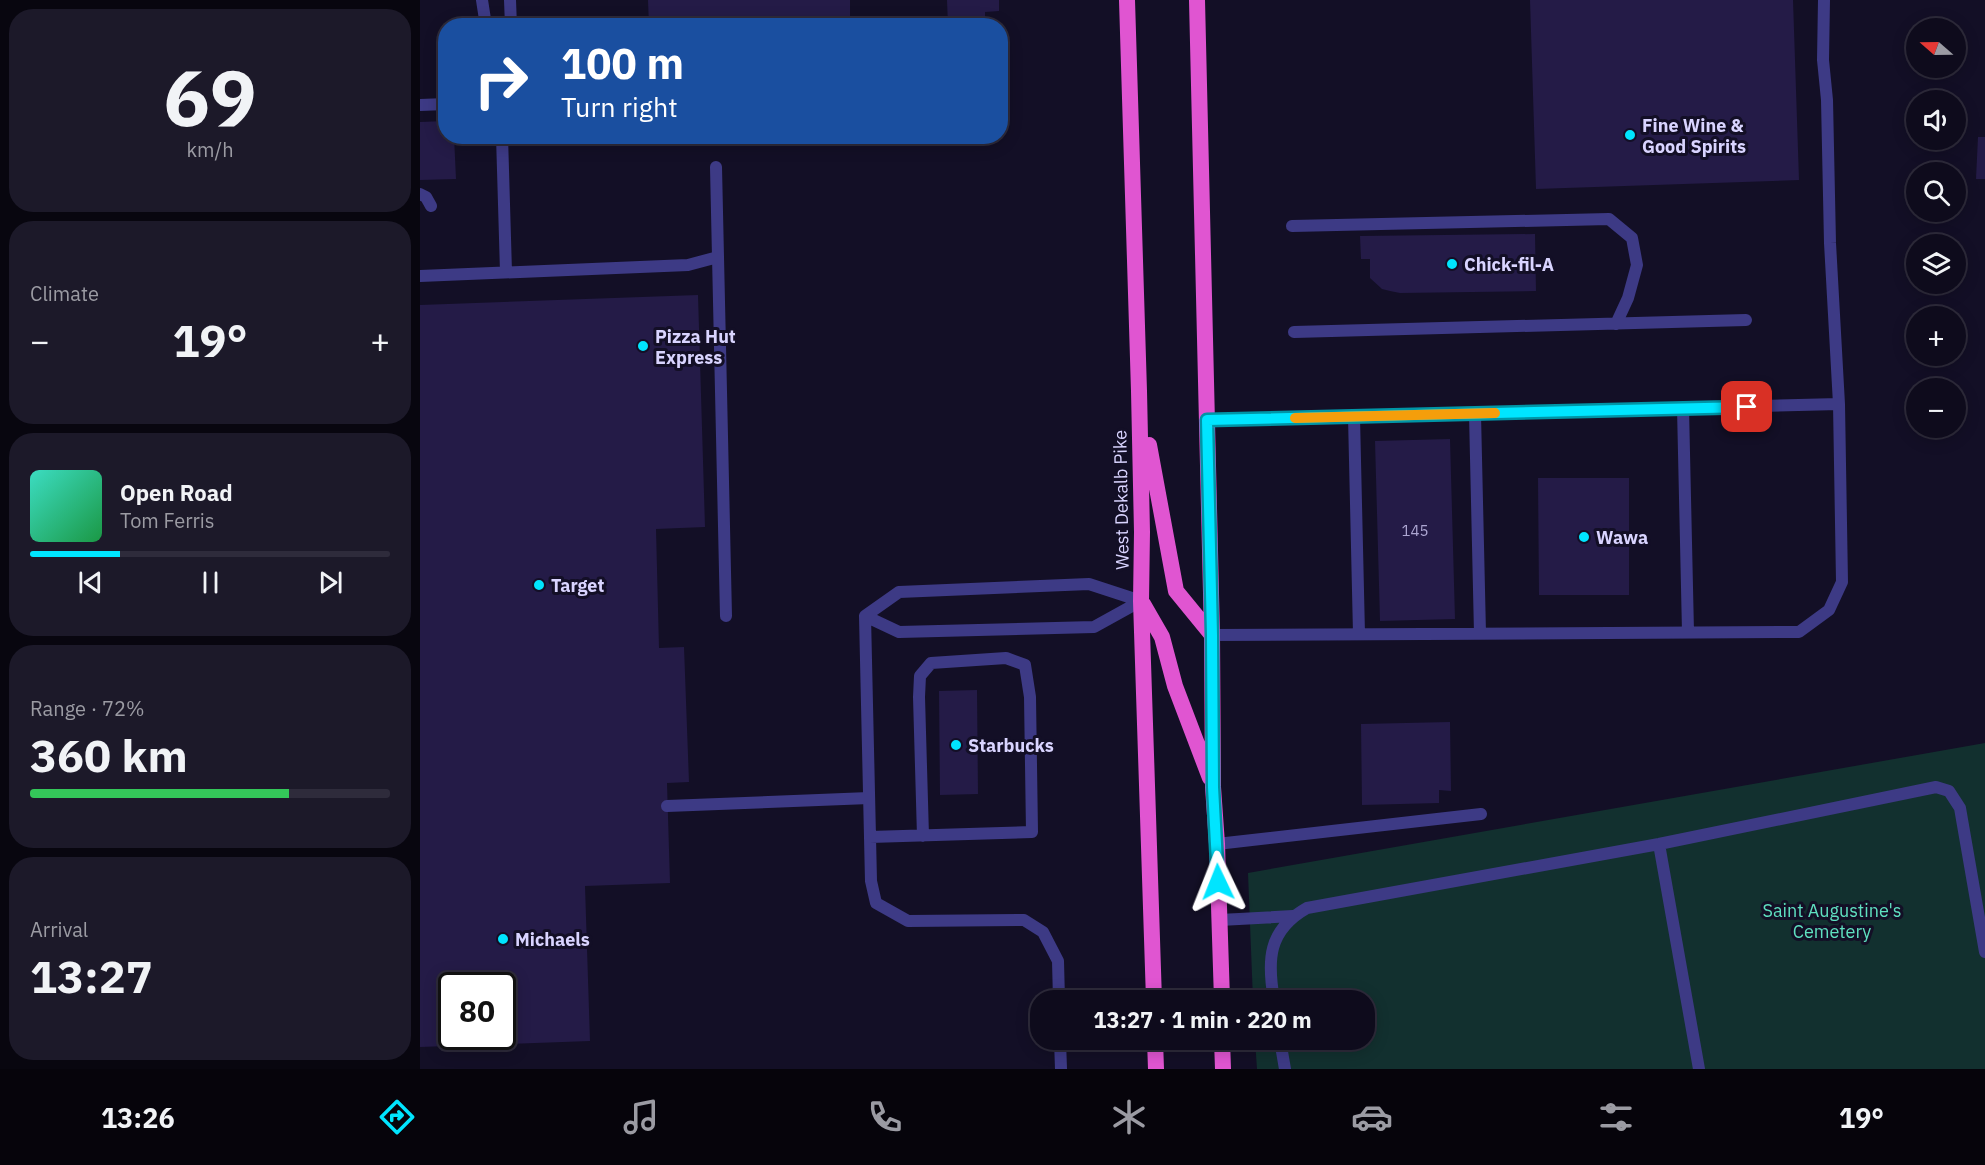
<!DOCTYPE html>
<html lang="en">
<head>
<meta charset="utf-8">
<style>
  body { margin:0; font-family:"IBM Plex Sans",sans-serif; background:#1c1929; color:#f1f3f6; height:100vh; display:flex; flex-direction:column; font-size:22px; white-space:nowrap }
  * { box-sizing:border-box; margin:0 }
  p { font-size:20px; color:#9b9ba3 }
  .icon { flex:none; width:33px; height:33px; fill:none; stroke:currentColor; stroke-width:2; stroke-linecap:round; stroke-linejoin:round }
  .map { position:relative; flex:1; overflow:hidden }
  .panel { display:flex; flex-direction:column; gap:9px; padding:9px; background:#08060f; width:420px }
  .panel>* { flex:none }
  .hud { position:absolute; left:18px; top:18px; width:570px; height:126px; border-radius:24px; box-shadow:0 3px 15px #0003,0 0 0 2px #2e2b3b; background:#1a4fa0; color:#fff; overflow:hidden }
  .needle { width:39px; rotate:290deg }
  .fabs { position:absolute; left:1486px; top:18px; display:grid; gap:12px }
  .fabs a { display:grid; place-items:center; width:60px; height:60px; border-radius:50%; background:#0e0b1c; box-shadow:0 3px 15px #0003,0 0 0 2px #2e2b3b; font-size:30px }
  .speed { position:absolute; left:18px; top:972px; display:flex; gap:12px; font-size:30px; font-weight:700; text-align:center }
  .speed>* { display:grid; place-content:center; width:78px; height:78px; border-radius:50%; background:#0e0b1c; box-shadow:0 3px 15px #0003,0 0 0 2px #2e2b3b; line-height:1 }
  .speed .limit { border:3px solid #111; border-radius:9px; background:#fff; color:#111 }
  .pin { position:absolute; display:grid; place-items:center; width:51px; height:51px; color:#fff; margin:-26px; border-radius:12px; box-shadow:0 3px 9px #0006 }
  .me { position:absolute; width:66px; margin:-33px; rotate:358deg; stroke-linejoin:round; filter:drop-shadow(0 0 4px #0008) }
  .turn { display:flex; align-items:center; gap:21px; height:126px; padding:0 24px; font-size:27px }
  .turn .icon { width:78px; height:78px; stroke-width:2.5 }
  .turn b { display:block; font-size:42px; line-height:51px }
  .big { font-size:45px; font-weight:700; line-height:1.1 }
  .panel .card { flex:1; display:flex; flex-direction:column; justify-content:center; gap:9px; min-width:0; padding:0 21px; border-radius:24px; background:#1c1929 }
  .panel .dial { align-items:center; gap:0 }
  .dial b { font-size:78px; line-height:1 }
  .song { display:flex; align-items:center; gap:18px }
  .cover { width:72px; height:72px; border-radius:9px; background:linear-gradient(135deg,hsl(170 70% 55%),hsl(140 70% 35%)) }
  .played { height:6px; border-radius:3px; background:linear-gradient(90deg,#00e5ff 25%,#2e2b3b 25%) }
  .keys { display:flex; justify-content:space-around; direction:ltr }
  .heat { display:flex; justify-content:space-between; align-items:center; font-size:33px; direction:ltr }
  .charge { height:9px; border-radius:4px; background:linear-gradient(90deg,#34c759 72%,#2e2b3b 0) }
  .trip { position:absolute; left:610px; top:990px; width:345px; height:60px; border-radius:24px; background:#0e0b1c; box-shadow:0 3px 15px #0003,0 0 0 2px #2e2b3b; font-weight:700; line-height:60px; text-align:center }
  .tab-bar { display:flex; height:96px; justify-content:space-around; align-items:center; background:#06040b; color:#9b9ba3 }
  .tab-bar .icon { width:42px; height:42px }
  .tab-bar .active { color:#00e5ff }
  .tab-bar b { font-size:27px; color:#f1f3f6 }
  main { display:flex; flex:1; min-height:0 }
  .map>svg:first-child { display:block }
  .green { fill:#12302f }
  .building { fill:#241b47; fill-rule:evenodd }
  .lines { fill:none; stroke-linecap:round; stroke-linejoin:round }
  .service { stroke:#3d3a85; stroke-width:12 }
  .trunk { stroke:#e055d1; stroke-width:16 }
  .route-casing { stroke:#0095a6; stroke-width:15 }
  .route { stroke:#00e5ff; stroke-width:10 }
  .slow { stroke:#f59e0b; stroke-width:10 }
  .poi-dot { fill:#00e5ff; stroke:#130f26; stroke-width:2 }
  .labels { text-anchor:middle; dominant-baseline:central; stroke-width:6; stroke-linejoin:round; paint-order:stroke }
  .number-label { font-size:15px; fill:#aca6d1 }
  .poi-label { font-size:18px; font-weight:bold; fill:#d9d4ff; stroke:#130f26; text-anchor:start }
  .street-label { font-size:18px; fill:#d9d4ff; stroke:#130f26 }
  .park-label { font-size:18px; fill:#5fe0c0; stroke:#130f26 }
</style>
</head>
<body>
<main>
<section class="panel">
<div class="card dial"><b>69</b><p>km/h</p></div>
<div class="card"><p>Climate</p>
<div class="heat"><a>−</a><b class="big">19°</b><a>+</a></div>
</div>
<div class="card">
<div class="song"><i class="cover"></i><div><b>Open Road</b><p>Tom Ferris</p></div></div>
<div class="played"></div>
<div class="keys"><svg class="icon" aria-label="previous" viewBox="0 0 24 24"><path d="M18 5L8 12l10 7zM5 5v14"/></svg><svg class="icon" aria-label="pause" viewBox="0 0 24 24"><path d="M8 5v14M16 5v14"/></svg><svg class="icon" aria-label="next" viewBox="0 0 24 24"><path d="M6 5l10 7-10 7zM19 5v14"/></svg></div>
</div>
<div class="card"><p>Range · 72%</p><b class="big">360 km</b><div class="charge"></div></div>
<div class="card"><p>Arrival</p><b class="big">13:27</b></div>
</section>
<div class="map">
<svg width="1565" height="1069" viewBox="0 0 1565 1069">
  <rect width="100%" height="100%" fill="#130f26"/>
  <!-- green -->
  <path class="green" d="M1565,743v326h-728l-2,-29h110v-40h-112l-5,-127z"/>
  <!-- building -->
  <path class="building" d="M228,0h202v26h-201z
    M527,0h52v11l-14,1v14h-37z
    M1110,0h263l6,180 -263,9z
    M26,121v15h8l2,43 -36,1v-58z
    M1558,137h7v42h-9z
    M1115,234l1,57 -136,2 -10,-2 -8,-2 -12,-11v-19h-9l-1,-23z
    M278,295l7,232 -49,2 3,119 25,-1 5,135 -22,1 3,100 -85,3 5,155 -170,6v-742zM32,986h50v50h-50z
    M1030,439l5,180 -75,2 -5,-180z
    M1118,478h91v117h-90z
    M557,690l1,104 -38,1 -1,-104z
    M1030,722l1,69 -12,-1v13l-77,2 -1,-81z"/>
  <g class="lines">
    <!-- service -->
    <path class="service" d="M62,0l4,26
      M90,0l1,26
      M0,105l26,-1
      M82,136l4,136
      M296,167l10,449
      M0,194l6,3 5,9
      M872,226l317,-7 23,19 5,27 -9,33 -12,26
      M0,276l268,-11 30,-8
      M874,332l452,-12
      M1263,408l5,224
      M1055,414l5,219
      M934,417l5,217
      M787,420l632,-16
      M445,616l6,265 5,22 32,18 116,-1 19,12 15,29 1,39
      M445,616l34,16 195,-5 47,-26
      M445,616l34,-24 190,-8 52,17
      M792,635l587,-3 30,-22 13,-28 -3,-178 -9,-161 -3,-143 -4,-40 1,-60
      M247,806l202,-8
      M450,837l162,-5 -2,-135 -5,-32 -19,-7 -75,5 -11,13 -1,21 4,139
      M797,844l264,-30
      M1239,844l40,225
      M800,920l73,-4
      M854,1000c-7,-40 -6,-70 33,-92l352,-64 277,-57 13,4 11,17 25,144
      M640,1040l1,29
      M860,1040l5,29"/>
    <!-- trunk -->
    <path class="trunk" d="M707,0l12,391 3,141 -1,69 13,399
      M777,0l15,635 1,152 4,57 5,156
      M729,445l27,146 36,44
      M723,604l19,33 13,49 35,92
      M735,1040l1,29
      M802,1040l1,29"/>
  </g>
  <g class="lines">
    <!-- route casing -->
    <g class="route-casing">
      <path id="route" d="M798,882l-5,-95 -1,-152 -5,-215 540,-13"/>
    </g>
    <!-- route -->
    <use href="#route" class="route"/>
    <!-- slow -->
    <path class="slow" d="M875,418l200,-5"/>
  </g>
  <!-- markers -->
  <g class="poi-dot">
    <circle cx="1210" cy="135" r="6"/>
    <circle cx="1032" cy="264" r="6"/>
    <circle cx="223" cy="346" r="6"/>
    <circle cx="1164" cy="537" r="6"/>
    <circle cx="119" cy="585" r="6"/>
    <circle cx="536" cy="745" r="6"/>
    <circle cx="83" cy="939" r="6"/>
  </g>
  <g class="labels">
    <!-- number labels -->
    <g class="number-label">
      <text x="995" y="530">145</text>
    </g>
    <!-- poi labels -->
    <g class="poi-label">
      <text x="1222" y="125">Fine Wine &amp;<tspan x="1222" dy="21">Good Spirits</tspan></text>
      <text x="1044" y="264">Chick-fil-A</text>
      <text x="235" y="336">Pizza Hut<tspan x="235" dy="21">Express</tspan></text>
      <text x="1176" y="537">Wawa</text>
      <text x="131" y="585">Target</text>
      <text x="548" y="745">Starbucks</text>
      <text x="95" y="939">Michaels</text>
    </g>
    <!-- street labels -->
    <g class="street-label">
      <text transform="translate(701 500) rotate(-91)">West Dekalb Pike</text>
    </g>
    <!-- park labels -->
    <g class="park-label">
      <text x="1412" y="910">Saint Augustine's<tspan x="1412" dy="21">Cemetery</tspan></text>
    </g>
  </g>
</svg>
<div class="fabs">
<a><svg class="needle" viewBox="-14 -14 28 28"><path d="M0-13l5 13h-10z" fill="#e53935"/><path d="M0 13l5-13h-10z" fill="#9b9ba3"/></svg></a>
<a><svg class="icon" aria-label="sound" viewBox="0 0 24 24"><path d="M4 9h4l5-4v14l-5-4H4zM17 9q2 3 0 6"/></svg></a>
<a><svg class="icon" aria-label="search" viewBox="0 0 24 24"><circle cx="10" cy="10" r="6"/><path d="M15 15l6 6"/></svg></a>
<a><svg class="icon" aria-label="layers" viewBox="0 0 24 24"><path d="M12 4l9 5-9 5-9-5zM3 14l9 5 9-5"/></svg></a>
<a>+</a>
<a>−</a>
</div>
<div class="speed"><div class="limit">80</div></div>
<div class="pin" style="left:1327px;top:407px;background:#d93025"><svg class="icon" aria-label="arrive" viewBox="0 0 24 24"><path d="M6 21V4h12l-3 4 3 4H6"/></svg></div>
<svg class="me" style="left:798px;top:882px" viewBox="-20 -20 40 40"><path d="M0-17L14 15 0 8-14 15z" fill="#00e5ff" stroke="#fff" stroke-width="4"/></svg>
<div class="trip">13:27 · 1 min · 220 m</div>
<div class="hud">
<div class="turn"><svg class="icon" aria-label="right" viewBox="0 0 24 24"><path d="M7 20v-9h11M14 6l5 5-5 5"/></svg><div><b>100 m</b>Turn right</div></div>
</div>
</div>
</main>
<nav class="tab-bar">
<b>13:26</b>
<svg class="icon active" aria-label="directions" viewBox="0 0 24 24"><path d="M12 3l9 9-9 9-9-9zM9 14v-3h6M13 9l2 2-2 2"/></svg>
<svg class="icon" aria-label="music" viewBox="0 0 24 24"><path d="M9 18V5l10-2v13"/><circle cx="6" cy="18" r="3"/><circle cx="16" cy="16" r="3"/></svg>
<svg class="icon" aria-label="phone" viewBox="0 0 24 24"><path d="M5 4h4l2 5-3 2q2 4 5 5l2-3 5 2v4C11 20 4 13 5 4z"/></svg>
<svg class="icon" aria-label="climate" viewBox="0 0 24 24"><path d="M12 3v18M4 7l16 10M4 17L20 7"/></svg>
<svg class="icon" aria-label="car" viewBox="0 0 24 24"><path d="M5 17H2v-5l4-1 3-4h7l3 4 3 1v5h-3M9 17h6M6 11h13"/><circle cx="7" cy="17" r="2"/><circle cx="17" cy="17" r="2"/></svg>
<svg class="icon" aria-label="filters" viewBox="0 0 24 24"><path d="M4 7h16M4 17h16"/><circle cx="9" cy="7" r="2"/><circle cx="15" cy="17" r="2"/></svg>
<b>19°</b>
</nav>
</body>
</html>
